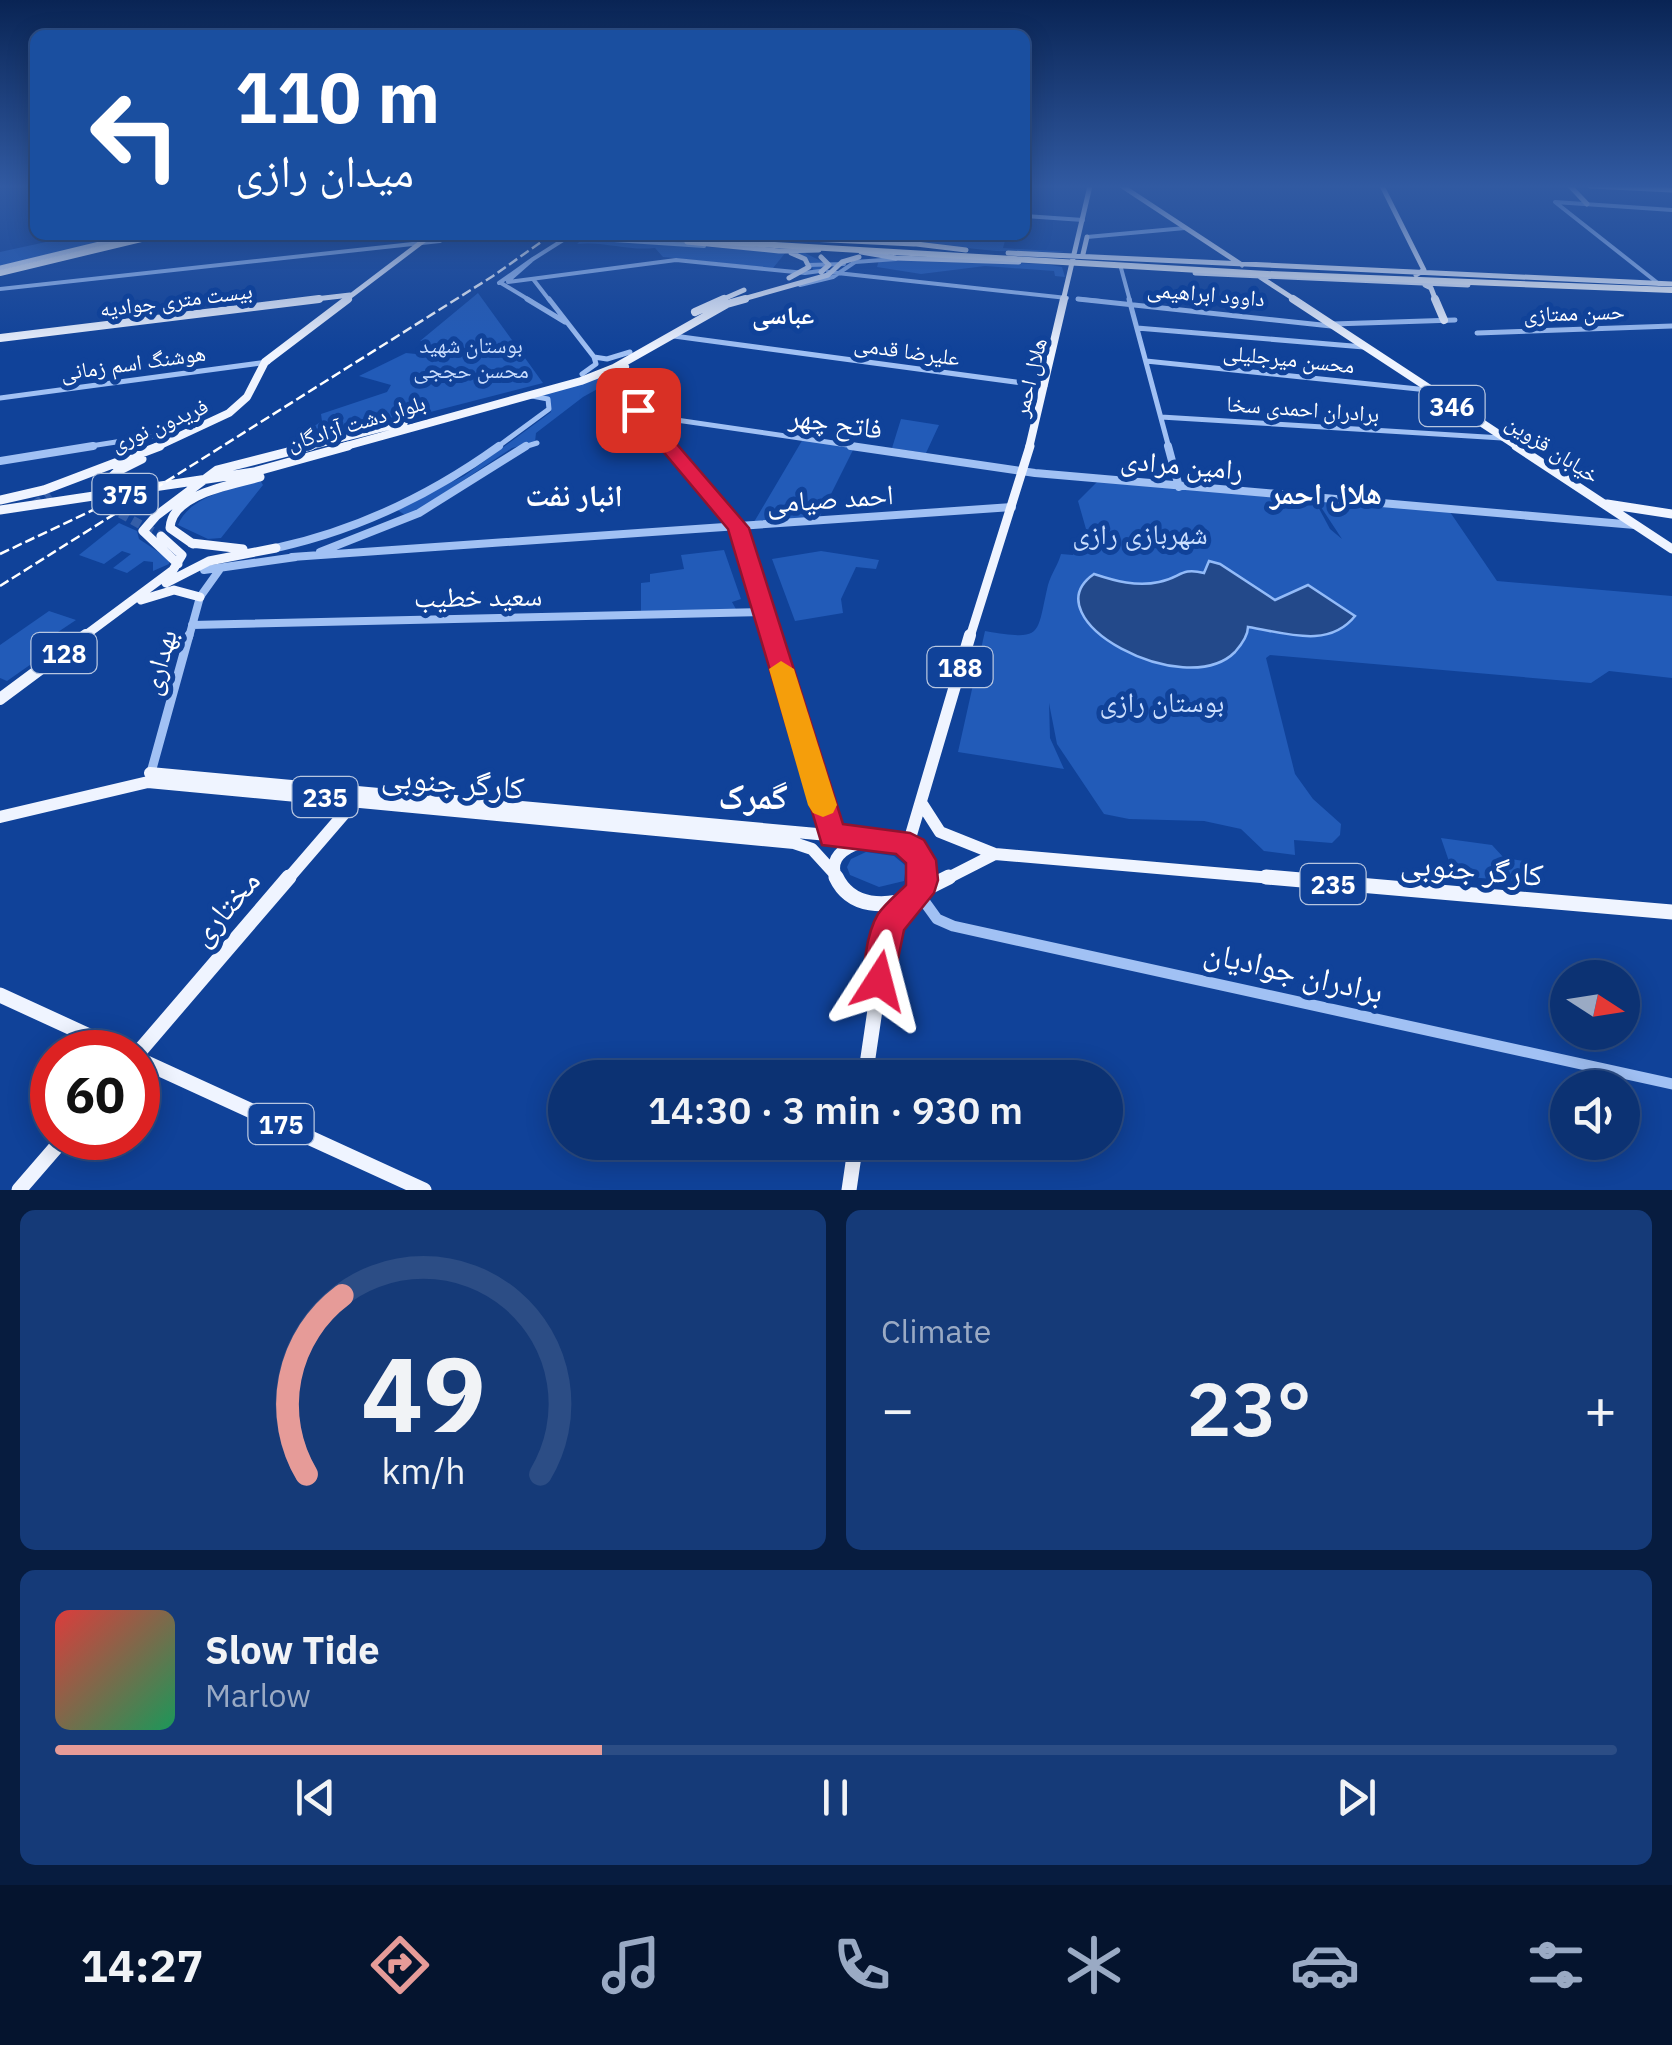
<!DOCTYPE html>
<html lang="en">
<head>
<meta charset="utf-8">
<style>
  body { margin:0; font-family:"IBM Plex Sans","Noto Naskh Arabic",sans-serif; background:#153a78; color:#f1f3f6; height:100vh; display:flex; flex-direction:column; font-size:38px; white-space:nowrap }
  * { box-sizing:border-box; margin:0 }
  p { font-size:32px; color:#9aaac4 }
  .icon { flex:none; width:55px; height:55px; fill:none; stroke:currentColor; stroke-width:2; stroke-linecap:round; stroke-linejoin:round }
  .map { position:relative; height:1190px; overflow:hidden }
  .sheet { display:flex; flex-direction:column; gap:20px; padding:20px; background:#071c3f; flex:1 }
  .sheet>* { flex:none }
  .top-card { position:absolute; left:30px; top:30px; width:1000px; height:210px; border-radius:15px; box-shadow:0 5px 25px #0003,0 0 0 2px #2c4d85; background:#1a4fa0; color:#fff; overflow:hidden }
  .needle { width:65px; rotate:102deg }
  .controls { position:absolute; left:1550px; top:960px; display:grid; gap:20px }
  .controls a { display:grid; place-items:center; width:90px; height:90px; border-radius:50%; background:#0c3273; box-shadow:0 5px 25px #0003,0 0 0 2px #2c4d85; font-size:50px }
  .speed { position:absolute; left:30px; top:1030px; display:flex; gap:20px; font-size:50px; font-weight:700; text-align:center }
  .speed>* { display:grid; place-content:center; width:130px; height:130px; border-radius:50%; background:#0c3273; box-shadow:0 5px 25px #0003,0 0 0 2px #2c4d85; line-height:1 }
  .speed .limit { border:15px solid #d22; background:#fff; color:#111 }
  .pin { position:absolute; display:grid; place-items:center; width:85px; height:85px; color:#fff; margin:-42px; border-radius:20px; box-shadow:0 5px 15px #0006 }
  .me { position:absolute; width:110px; margin:-55px; rotate:9deg; stroke-linejoin:round; filter:drop-shadow(0 0 8px #0008) }
  .turn { display:flex; align-items:center; gap:35px; height:210px; padding:0 40px; font-size:45px }
  .turn .icon { width:130px; height:130px; stroke-width:2.5 }
  .turn b { display:block; font-size:70px; line-height:85px }
  .big { font-size:75px; font-weight:600; line-height:1.1 }
  .sheet .widget { flex:1; display:flex; flex-direction:column; justify-content:center; gap:15px; min-width:0; padding:0 35px; border-radius:15px; background:#153a78 }
  .sheet .dial { align-items:center; gap:0 }
  .dial svg { height:260px; overflow:visible; fill:none; stroke:#2c4d85; stroke-width:7; stroke-linecap:round; text-anchor:middle }
  .dial text { fill:#f1f3f6; stroke:none }
  .song { display:flex; align-items:center; gap:30px }
  .cover { width:120px; height:120px; border-radius:15px; background:linear-gradient(135deg,hsl(0 70% 55%),hsl(150 70% 35%)) }
  .played { height:10px; border-radius:5px; background:linear-gradient(90deg,#e69b98 35%,#2c4d85 35%) }
  .keys { display:flex; justify-content:space-around; direction:ltr }
  .heat { display:flex; justify-content:space-between; align-items:center; font-size:55px; direction:ltr }
  .sheet .tiles { flex:1; display:grid; gap:20px; grid-template-columns:1fr 1fr }
  .widget:last-child { grid-column:span 2 }
  .trip { position:absolute; left:548px; top:1060px; width:575px; height:100px; border-radius:50px; background:#0c3273; box-shadow:0 5px 25px #0003,0 0 0 2px #2c4d85; font-weight:600; line-height:100px; text-align:center }
  .tab-bar { display:flex; height:160px; justify-content:space-around; align-items:center; background:#05142e; color:#9aaac4 }
  .tab-bar .icon { width:70px; height:70px }
  .tab-bar .current { color:#e69b98 }
  .tab-bar b { font-size:45px; color:#f1f3f6 }
  .map>svg:first-child { display:block }
  .green { fill:#225bb8 }
  .water { fill:#23498a; stroke:#93bbf8; stroke-width:2.5 }
  .lines { fill:none; stroke-linecap:round; stroke-linejoin:round }
  .major-tunnel { stroke:#345ea8; stroke-width:9; stroke-dasharray:9 5; stroke-linecap:butt }
  .minor-far4 { stroke:#a1c1f4; stroke-width:4 }
  .minor-far3 { stroke:#a1c1f4; stroke-width:5 }
  .minor-far2 { stroke:#a1c1f4; stroke-width:8 }
  .minor-far1 { stroke:#a1c1f4; stroke-width:9 }
  .minor { stroke:#a1c1f4; stroke-width:11 }
  .major-far4 { stroke:#eff4ff; stroke-width:5 }
  .major-far3 { stroke:#eff4ff; stroke-width:8 }
  .major-far2 { stroke:#eff4ff; stroke-width:9 }
  .major-far1 { stroke:#eff4ff; stroke-width:12 }
  .major { stroke:#eff4ff; stroke-width:15 }
  .highway { stroke:#fff; stroke-width:6 }
  .rail { stroke:#fff; stroke-width:2.5; stroke-dasharray:10 4; stroke-linecap:butt }
  .route { fill:#e11d48; stroke:#92132f; stroke-width:2.5 }
  .slow { fill:#f59e0b }
  .labels { text-anchor:middle; dominant-baseline:central; stroke-width:10; stroke-linejoin:round; paint-order:stroke }
  .far-street-label { font-size:22px; fill:#fff; stroke:#104299 }
  .far-park-label { font-size:22px; fill:#cadefe; stroke:#104299 }
  .far-neighbourhood-label { font-size:25px; font-weight:bold; fill:#fff; stroke:#104299 }
  .shield { fill:#104299; stroke:#b7c6e0; stroke-width:2.5 }
  .shield-label { font-size:25px; font-weight:bold; fill:#fff }
  .street-label { font-size:28px; fill:#fff; stroke:#104299 }
  .park-label { font-size:28px; fill:#cadefe; stroke:#104299 }
  .neighbourhood-label { font-size:30px; font-weight:bold; fill:#fff; stroke:#104299 }
  .near-street-label { font-size:32px; fill:#fff; stroke:#104299 }
  .near-neighbourhood-label { font-size:35px; font-weight:bold; fill:#fff; stroke:#104299 }
</style>
</head>
<body>
<div class="map">
<svg width="1672" height="1190" viewBox="0 0 1672 1190">
  <rect width="100%" height="100%" fill="#104299"/>
  <!-- green -->
  <path class="green" d="M78,235h51l-129,31v-14z
    M621,235h20l-5,6 148,12 -96,-11 107,6 32,16 -5,6 -16,2 7,-2 -4,-10 -23,-8 -13,16 -110,-11 -8,-9c-28,3 -50,-7 -78,-4l7,-7 32,3z
    M864,235l18,4 -12,-4h83l52,6 -2,7 65,4 -72,-1 -108,-11 -7,3z
    M898,259l147,5 17,3 3,10 -10,-1 -1,-5 -69,-5 -64,8 -44,-7 2,-7z
    M478,293l65,90 -210,54 -43,5 32,-21 -1,-7 66,-22 4,-7 -32,-9 47,-23 10,1 14,-11 -10,-2z
    M608,374l4,7 -29,16 -47,36 -1,9 -23,6 -104,69 -12,-8 68,-33 87,-64 -1,-13 -16,-5z
    M901,419l38,6 -13,28 -34,-5z
    M803,439l52,7 -36,72 -65,4z
    M260,480l3,5 -42,53 -13,1 -30,-14c11,-29 55,-36 82,-45z
    M1098,481l217,20 15,28 12,10 -25,-38 133,11 47,69 175,15v82l-63,-7 -18,12 -321,-28 -4,3 29,116 18,25 28,25 -1,11 -8,8 -38,-3 1,15 -31,-4 -23,-22 -37,-8 -75,-2 -25,-5 -47,-70 -8,-41 1,35 14,31 -106,-17 27,-121c59,10 51,5 63,-46 3,-11 10,-20 13,-31l12,1 13,-26 -8,-28z
    M119,523l18,8 2,8 30,20v5l-16,7v-9l-9,-1 -17,12 -14,-5 18,-14 -9,-3 -18,13 -25,-9z
    M724,550l17,49 -9,3 5,9h-96v-28l9,-1v-8l34,-5 -3,-14z
    M821,551l58,9 -3,9 -20,-2 -15,32 2,14 -48,8 -23,-62z
    M49,611l27,9 -21,14 12,5 -60,42 -7,-3v-33z
    M1441,838l51,7 12,13 20,3 7,12 -15,-1 4,9 -66,-5z
    M866,852l28,4 12,10 -2,15 -25,6 -29,-12 -3,-8 4,-8z"/>
  <!-- water -->
  <path class="water" d="M1209,561l11,3 55,36 33,-15 47,31c-27,34 -72,16 -107,11 0,9 -6,17 -13,25 -50,50 -206,-33 -141,-78 21,7 43,13 65,8 22,-4 21,-15 45,-9z"/>
  <g class="lines">
    <!-- major-tunnel -->
    <path class="major-tunnel" d="M102,486l-5,7 1,8 63,35
      M34,505l16,-11"/>
    <!-- minor-far4 -->
    <path class="minor-far4" d="M1555,202l104,82
      M1555,202l117,8
      M1025,216l58,4
      M569,237l135,9
      M1087,237l98,-9
      M150,239l18,-4
      M533,259l38,-24
      M808,265l36,-1
      M1121,268l9,33
      M828,272l239,26
      M533,279l17,22
      M508,282l168,-22 129,13 15,-2
      M499,283l34,-24 -25,22
      M501,283l30,18
      M800,285l33,-8 22,-15 41,-3
      M0,289l440,-48
      M1078,299l22,2"/>
    <!-- minor-far3 -->
    <path class="minor-far3" d="M527,299l38,23
      M549,299l45,58
      M1078,299l253,27
      M1129,299l40,149
      M1333,324l122,-4
      M1137,328l227,19
      M1477,333l195,-7
      M674,336l371,50
      M594,357l13,2 23,-7
      M1146,361l282,29
      M582,374l14,-10 -2,-7
      M0,398l268,-36
      M642,415l226,33
      M1161,417l341,21
      M78,448l76,-12 17,1 -4,5
      M496,448l53,-39 -1,-10 -16,-3
      M521,448l16,-5"/>
    <!-- minor-far2 -->
    <path class="minor-far2" d="M851,446l184,27 600,52
      M1168,446l11,41
      M0,461l93,-15
      M276,548c82,-18 155,-53 223,-102
      M320,552l99,-39 107,-67
      M292,557l720,-50
      M203,565l1,5 92,-13
      M192,625l572,-13
      M189,637l11,-40 20,-28"/>
    <!-- minor-far1 -->
    <path class="minor-far1" d="M150,776l39,-141"/>
    <!-- minor -->
    <path class="minor" d="M919,894l18,25 16,7 719,158"/>
    <!-- major-far4 -->
    <path class="major-far4" d="M1122,186l120,79
      M1382,186l42,84 -8,5
      M1570,186l17,18
      M1590,186l82,4
      M696,235l35,2
      M728,235l186,9
      M687,242l92,9 40,-1
      M908,243l58,7
      M861,252l35,6 123,4
      M1008,253l664,31
      M1083,254l4,-17
      M821,257l8,8 -8,7
      M0,268l137,-33
      M1195,273l273,12
      M1260,277l37,24
      M789,278l20,-11 -4,-8 -14,-6
      M1425,285l6,3 5,13
      M298,301l52,-6
      M344,301l87,-66
      M719,301l25,-11
      M736,301l92,-26 14,-13 17,-5
      M1063,301l27,-115"/>
    <!-- major-far3 -->
    <path class="major-far3" d="M1293,299l227,149
      M1435,299l9,21
      M695,312l29,-13
      M0,338l319,-39
      M625,367l-11,14 57,67
      M154,448l75,-35 18,-16 18,-35 83,-63
      M301,448l103,-26
      M339,448l242,-67 33,-13 113,-64 18,-5
      M1029,448l35,-149"/>
    <!-- major-far2 -->
    <path class="major-far2" d="M669,446l69,82 33,109
      M1516,446l156,103
      M102,486l16,-15 24,-12
      M0,500l44,-10 116,-44
      M1607,504l65,10
      M0,510l254,-38 94,-26
      M191,543l52,6
      M193,544l-23,-16c2,-35 63,-43 90,-51
      M178,564l-35,-33 13,-15 61,-46 94,-24
      M166,583l43,-22 67,-13
      M141,600l33,-10 26,7
      M83,637l90,-67 9,-15 -21,-19
      M970,637l60,-191"/>
    <!-- major-far1 -->
    <path class="major-far1" d="M771,635l61,201
      M0,699l86,-64
      M150,773l722,66
      M922,804l18,28 55,22 300,26
      M0,817l148,-35 646,61 18,6 21,23
      M908,845l62,-210
      M287,880l69,-80
      M837,880c-16,-34 37,-45 61,-38 7,2 14,9 20,13l5,25
      M944,880l51,-26"/>
    <!-- major -->
    <path class="major" d="M836,877c15,32 50,30 78,21l8,-21
      M1266,877l406,35
      M919,892l30,-15
      M0,995l124,57
      M138,1053l151,-176
      M138,1059l286,131
      M865,1078l21,-143 17,-30
      M19,1190l45,-52
      M849,1190l7,-48"/>
    <!-- highway -->
    <path class="highway" d="M605,235l662,39 405,16
      M0,273l158,-38"/>
    <!-- rail -->
    <path class="rail" d="M0,554l93,-44
      M0,586l493,-310 58,-41"/>
  </g>
  <!-- sky -->
  <linearGradient id="sky" x2="0" y2="1"><stop stop-color="#092454"/><stop offset="0.53" stop-color="#315aa2"/><stop offset="1" stop-color="#315aa2" stop-opacity="0"/></linearGradient>
  <rect width="1672" height="352" fill="url(#sky)"/>
  <!-- route -->
  <path class="route" d="M638,404l6,2 105,122 94,296 67,9 14,7 12,20 2,20 -4,13 -30,37 -13,63 -12,5 -12,-5c-7,-18 0,-61 11,-79 7,-10 19,-20 28,-29v-22l-10,-9 -74,-9 -94,-316 -97,-116v-7z"/>
  <!-- slow -->
  <path class="slow" d="M781,661l13,8 43,136 -4,8 -10,4 -10,-4 -5,-8 -39,-136z"/>
  <g class="labels">
    <!-- far-street labels -->
    <g class="far-street-label">
      <text transform="translate(1206 293) rotate(5)">داوود ابراهیمی</text>
      <text transform="translate(176 299) rotate(-7)">بیست متری جوادیه</text>
      <text transform="translate(1574 312) rotate(-2)">حسن ممتازی</text>
      <text transform="translate(907 350) rotate(8)">علیرضا قدمی</text>
      <text transform="translate(1289 358) rotate(6)">محسن میرجلیلی</text>
      <text transform="translate(133 362) rotate(-8)">هوشنگ اسم زمانی</text>
      <text transform="translate(1029 377) rotate(-76)">هلال احمر</text>
      <text transform="translate(1303 408) rotate(4)">برادران احمدی سخا</text>
      <text transform="translate(356 422) rotate(-17)">بلوار دشت آزادگان</text>
      <text transform="translate(159 424) rotate(-23)">فریدون نوری</text>
      <text transform="translate(1553 448) rotate(33)">خیابان قزوین</text>
    </g>
    <!-- far-park labels -->
    <g class="far-park-label">
      <text x="471" y="344">بوستان شهید<tspan x="471" dy="25">محسن حججی</tspan></text>
    </g>
    <!-- far-neighbourhood labels -->
    <g class="far-neighbourhood-label">
      <text x="783" y="314">عباسی</text>
    </g>
    <!-- shield labels -->
    <g class="shield">
      <rect x="1419.5" y="386" width="65" height="40" rx="8"/>
      <rect x="92.5" y="474" width="65" height="40" rx="8"/>
      <rect x="31.5" y="633" width="65" height="40" rx="8"/>
      <rect x="927.5" y="647" width="65" height="40" rx="8"/>
      <rect x="292.5" y="777" width="65" height="40" rx="8"/>
      <rect x="1300.5" y="864" width="65" height="40" rx="8"/>
      <rect x="248.5" y="1104" width="65" height="40" rx="8"/>
    </g>
    <g class="shield-label">
      <text x="1452" y="406">346</text>
      <text x="125" y="494">375</text>
      <text x="64" y="653">128</text>
      <text x="960" y="667">188</text>
      <text x="325" y="797">235</text>
      <text x="1333" y="884">235</text>
      <text x="281" y="1124">175</text>
    </g>
    <!-- street labels -->
    <g class="street-label">
      <text transform="translate(836 422) rotate(8)">فاتح چهر</text>
      <text transform="translate(1182 464) rotate(5)">رامین مرادی</text>
      <text transform="translate(830 498) rotate(-4)">احمد صیامی</text>
      <text transform="translate(478 596) rotate(-1)">سعید خطیب</text>
      <text transform="translate(158 662) rotate(-74)">بهداری</text>
    </g>
    <!-- park labels -->
    <g class="park-label">
      <text x="1140" y="533">شهربازی رازی</text>
      <text x="1162" y="701">بوستان رازی</text>
    </g>
    <!-- neighbourhood labels -->
    <g class="neighbourhood-label">
      <text x="1326" y="492">هلال احمر</text>
      <text x="574" y="494">انبار نفت</text>
    </g>
    <!-- near-street labels -->
    <g class="near-street-label">
      <text transform="translate(453 781) rotate(5)">کارگر جنوبی</text>
      <text transform="translate(1472 868) rotate(5)">کارگر جنوبی</text>
      <text transform="translate(224 907) rotate(-49)">مختاری</text>
      <text transform="translate(1294 971) rotate(13)">برادران جوادیان</text>
    </g>
    <!-- near-neighbourhood labels -->
    <g class="near-neighbourhood-label">
      <text x="753" y="796">گمرک</text>
    </g>
  </g>
</svg>
<div class="controls">
<a><svg class="needle" viewBox="-14 -14 28 28"><path d="M0-13l5 13h-10z" fill="#e53935"/><path d="M0 13l5-13h-10z" fill="#9aaac4"/></svg></a>
<a><svg class="icon" aria-label="sound" viewBox="0 0 24 24"><path d="M4 9h4l5-4v14l-5-4H4zM17 9q2 3 0 6"/></svg></a>
</div>
<div class="speed"><div class="limit">60</div></div>
<div class="pin" style="left:638px;top:410px;background:#d93025"><svg class="icon" aria-label="arrive" viewBox="0 0 24 24"><path d="M6 21V4h12l-3 4 3 4H6"/></svg></div>
<svg class="me" style="left:879px;top:981px" viewBox="-20 -20 40 40"><path d="M0-17L14 15 0 8-14 15z" fill="#e11d48" stroke="#fff" stroke-width="4"/></svg>
<div class="trip">14:30 · 3 min · 930 m</div>
<div class="top-card">
<div class="turn"><svg class="icon" aria-label="left" viewBox="0 0 24 24"><path d="M17 20v-9H6M10 6l-5 5 5 5"/></svg><div><b>110 m</b>میدان رازی</div></div>
</div>
</div>
<section class="sheet">
<div class="tiles">
<div class="widget dial"><svg viewBox="0 0 100 80">
<path d="M14 69A42 42 0 1 1 86 69"/>
<path d="M14 69A42 42 0 0 1 25 14" stroke="#e69b98"/>
<text x="50" y="56" font-size="32" font-weight="700">49</text>
<text x="50" y="72" font-size="11">km/h</text>
</svg></div>
<div class="widget"><p>Climate</p>
<div class="heat"><a>−</a><b class="big">23°</b><a>+</a></div>
</div>
<div class="widget">
<div class="song"><i class="cover"></i><div><b>Slow Tide</b><p>Marlow</p></div></div>
<div class="played"></div>
<div class="keys"><svg class="icon" aria-label="previous" viewBox="0 0 24 24"><path d="M18 5L8 12l10 7zM5 5v14"/></svg><svg class="icon" aria-label="pause" viewBox="0 0 24 24"><path d="M8 5v14M16 5v14"/></svg><svg class="icon" aria-label="next" viewBox="0 0 24 24"><path d="M6 5l10 7-10 7zM19 5v14"/></svg></div>
</div>
</div>
</section>
<nav class="tab-bar">
<b>14:27</b>
<svg class="icon current" aria-label="directions" viewBox="0 0 24 24"><path d="M12 3l9 9-9 9-9-9zM9 14v-3h6M13 9l2 2-2 2"/></svg>
<svg class="icon" aria-label="music" viewBox="0 0 24 24"><path d="M9 18V5l10-2v13"/><circle cx="6" cy="18" r="3"/><circle cx="16" cy="16" r="3"/></svg>
<svg class="icon" aria-label="phone" viewBox="0 0 24 24"><path d="M5 4h4l2 5-3 2q2 4 5 5l2-3 5 2v4C11 20 4 13 5 4z"/></svg>
<svg class="icon" aria-label="climate" viewBox="0 0 24 24"><path d="M12 3v18M4 7l16 10M4 17L20 7"/></svg>
<svg class="icon" aria-label="car" viewBox="0 0 24 24"><path d="M5 17H2v-5l4-1 3-4h7l3 4 3 1v5h-3M9 17h6M6 11h13"/><circle cx="7" cy="17" r="2"/><circle cx="17" cy="17" r="2"/></svg>
<svg class="icon" aria-label="filters" viewBox="0 0 24 24"><path d="M4 7h16M4 17h16"/><circle cx="9" cy="7" r="2"/><circle cx="15" cy="17" r="2"/></svg>
</nav>
</body>
</html>
